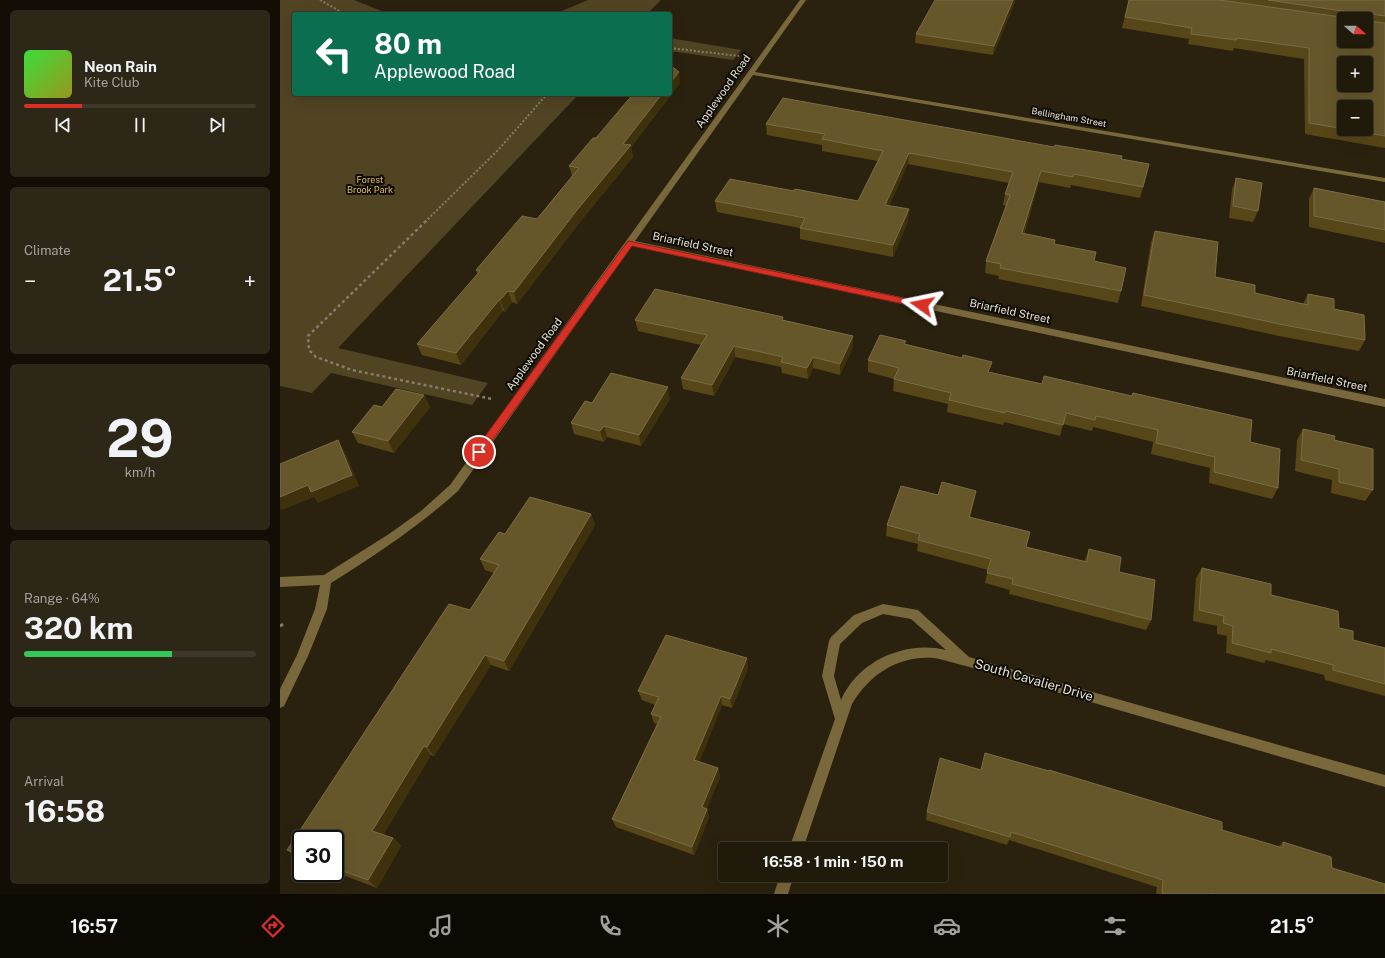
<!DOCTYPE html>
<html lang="en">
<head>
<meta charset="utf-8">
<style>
  body { margin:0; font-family:"Public Sans",sans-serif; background:#2d2718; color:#f1f3f6; height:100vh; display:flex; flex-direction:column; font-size:15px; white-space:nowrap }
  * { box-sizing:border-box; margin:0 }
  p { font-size:13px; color:#a2a19c }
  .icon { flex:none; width:22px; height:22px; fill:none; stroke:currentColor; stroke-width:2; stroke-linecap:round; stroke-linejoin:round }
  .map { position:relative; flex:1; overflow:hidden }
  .side { display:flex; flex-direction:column; gap:10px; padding:10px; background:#120e06; width:280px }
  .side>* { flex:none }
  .hud { position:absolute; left:12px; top:12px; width:380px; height:84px; border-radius:4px; box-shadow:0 4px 16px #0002,0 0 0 1px #3d382b; background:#0b6e4f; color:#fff; overflow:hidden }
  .needle { width:26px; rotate:110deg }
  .tools { position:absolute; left:1057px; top:12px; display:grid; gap:8px }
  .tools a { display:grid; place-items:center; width:36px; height:36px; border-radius:4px; background:#201a0a; box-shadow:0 4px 16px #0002,0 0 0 1px #3d382b; font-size:20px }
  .speed { position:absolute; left:12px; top:830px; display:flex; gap:8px; font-size:20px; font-weight:700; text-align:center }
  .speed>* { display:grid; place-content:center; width:52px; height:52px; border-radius:50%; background:#201a0a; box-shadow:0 4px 16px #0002,0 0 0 1px #3d382b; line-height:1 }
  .speed .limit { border:2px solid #111; border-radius:6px; background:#fff; color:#111 }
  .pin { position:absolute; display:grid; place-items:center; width:34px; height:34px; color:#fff; margin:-17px; border:2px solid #fff; border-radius:50%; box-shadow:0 1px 4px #0007 }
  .me { position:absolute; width:44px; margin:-22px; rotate:282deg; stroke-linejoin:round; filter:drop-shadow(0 0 3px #0008) }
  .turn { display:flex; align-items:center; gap:14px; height:84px; padding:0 16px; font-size:18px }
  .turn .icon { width:52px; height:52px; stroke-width:2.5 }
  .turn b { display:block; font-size:28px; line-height:34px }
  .big { font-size:30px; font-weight:700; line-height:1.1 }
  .side .card { flex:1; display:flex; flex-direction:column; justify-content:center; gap:6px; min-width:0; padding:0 14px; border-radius:6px; background:#2d2718 }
  .side .dial { align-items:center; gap:0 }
  .dial b { font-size:52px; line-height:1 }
  .song { display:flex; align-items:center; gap:12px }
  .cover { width:48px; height:48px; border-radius:6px; background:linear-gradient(135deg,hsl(120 70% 55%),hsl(60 70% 35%)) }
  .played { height:4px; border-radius:2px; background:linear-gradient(90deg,#d93025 25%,#3d382b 25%) }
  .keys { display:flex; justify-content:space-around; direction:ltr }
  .heat { display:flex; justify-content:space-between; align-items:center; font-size:22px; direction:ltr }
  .charge { height:6px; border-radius:3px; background:linear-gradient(90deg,#34c759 64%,#3d382b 0) }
  .trip { position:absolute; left:438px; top:842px; width:230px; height:40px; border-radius:4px; background:#201a0a; box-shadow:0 4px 16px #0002,0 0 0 1px #3d382b; font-weight:700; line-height:40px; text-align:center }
  .tabs { display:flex; height:64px; justify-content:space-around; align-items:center; background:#0d0a04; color:#a2a19c }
  .tabs .icon { width:28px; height:28px }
  .tabs .active { color:#d93025 }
  .tabs b { font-size:18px; color:#f1f3f6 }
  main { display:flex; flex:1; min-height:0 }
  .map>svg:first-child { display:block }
  .green { fill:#514423 }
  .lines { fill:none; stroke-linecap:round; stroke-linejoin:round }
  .path-far2 { stroke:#847d6d; stroke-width:2; stroke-dasharray:2 2; stroke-linecap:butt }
  .path-far1 { stroke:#847d6d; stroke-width:2.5; stroke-dasharray:3 3; stroke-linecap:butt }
  .path { stroke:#847d6d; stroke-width:3; stroke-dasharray:3.5 3.5; stroke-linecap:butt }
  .minor { fill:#79683c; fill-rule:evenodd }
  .wall { fill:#574617 }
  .shaded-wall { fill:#3e310b }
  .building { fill:#66572b; stroke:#7a6c46; fill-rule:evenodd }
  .route { fill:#d93025; stroke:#8d1f18 }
  .labels { text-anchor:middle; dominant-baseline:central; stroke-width:4; stroke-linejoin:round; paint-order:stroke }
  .far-street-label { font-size:9px; fill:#e4dfd3; stroke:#0f0c05 }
  .far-park-label { font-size:9px; fill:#e2bf67; stroke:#0f0c05 }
  .street-label { font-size:11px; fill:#e4dfd3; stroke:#0f0c05 }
  .near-street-label { font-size:13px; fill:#e4dfd3; stroke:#0f0c05 }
</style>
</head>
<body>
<main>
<section class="side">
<div class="card">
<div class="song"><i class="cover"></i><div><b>Neon Rain</b><p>Kite Club</p></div></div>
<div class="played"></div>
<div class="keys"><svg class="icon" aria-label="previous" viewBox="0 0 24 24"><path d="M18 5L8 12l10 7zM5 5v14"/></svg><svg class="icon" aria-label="pause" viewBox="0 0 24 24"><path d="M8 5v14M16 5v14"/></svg><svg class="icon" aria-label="next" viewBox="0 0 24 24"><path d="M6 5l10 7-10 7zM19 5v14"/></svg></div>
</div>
<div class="card"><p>Climate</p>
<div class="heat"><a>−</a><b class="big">21.5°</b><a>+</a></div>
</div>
<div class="card dial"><b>29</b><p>km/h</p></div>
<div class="card"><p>Range · 64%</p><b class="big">320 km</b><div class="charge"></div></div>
<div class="card"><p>Arrival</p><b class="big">16:58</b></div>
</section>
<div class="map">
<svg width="1105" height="894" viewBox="0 0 1105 894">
  <rect width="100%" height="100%" fill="#2a220e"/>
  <!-- green -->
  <path class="green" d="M0,0h74l35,14h-95v80h285l-241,254 150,35 -16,22 -141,-32 -19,20 -32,-7z
    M308,0h73l-14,14h-92z
    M390,38l71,12 -8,10 -63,-9z"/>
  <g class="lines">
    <!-- path-far2 -->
    <path class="path-far2" d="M40,0l25,14
      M390,48l69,8
      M145,222l74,-73 48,-55"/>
    <!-- path-far1 -->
    <path class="path-far1" d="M146,221l-118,115 1,14 7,7 36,13 140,29"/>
    <!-- path -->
    <path class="path" d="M0,626l6,-3"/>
    <!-- minor -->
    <path class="minor" d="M520,0h6l-51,72 630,106v4l-632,-107 -118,166 750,158v8l-753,-161 -174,245c-39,35 -82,64 -127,92l-4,26 -19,47 -24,50 -4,2v-19l17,-34 18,-46 5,-24 -40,2v-10l44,-2 65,-41 32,-23 29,-26z
      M603,604l35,6 51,47 416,118v12l-419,-121c-11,-2 -22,-7 -33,-8 -35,-2 -63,16 -81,46l-49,145h-14l46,-130 -13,-43 7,-35 2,-4 23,-22zM603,614l28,5 35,31c-41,-10 -88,11 -105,50l-7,-24 6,-32 22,-21z
      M500,875h14l-6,19h-14z"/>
  </g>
  <!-- wall -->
  <path class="wall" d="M849,0h256v148l-80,-14 -1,-75 -70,-11 -1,3 -45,-7 1,-5 -67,-11z
    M735,2l-22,53 -78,-12 1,-9z
    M400,83l-49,64 2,10 -53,65 -63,82 -5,-2 -7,10 -2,-1 -42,54 -39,-10 -5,-11 61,-69 -2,-5 61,-51 35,-43 -3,-10 27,-28z
    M486,124l355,35 22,28 -3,11 -69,-13 -1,3 -31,-6 -15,52 30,10 40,17 27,30 -3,12 -120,-24 1,-3 -14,-3 1,-12 20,-55 -3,-1 2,-11 4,-11 -101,-19 -19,42 19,15 -15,36 -93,-18v-11l-83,-16 -2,-11 79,-10 64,10 20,-40 -56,-10v-6l-55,-10z
    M956,178l22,33 -5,11 -24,-4 3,-28z
    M1034,188l71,14v41l-76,-16v-28z
    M875,231l60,46 40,16 48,11 5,-10 26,15 31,31 -6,11 -80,-15 -138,-30 10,-64z
    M355,320h148l70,16v11l-13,28 -27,-7 -5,11 -26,-6 -1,-6 -46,-10 -21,39 -31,-7 -2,-11 20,-33 -63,-14z
    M626,344l84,28 52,12 89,12 2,-3 117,49 28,46 -6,11 -63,-16 1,-15 -59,-14 2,-12 -60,-15 -1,4 -29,-7 -3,12 -56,-14 -1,3 -56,-13 1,-8 -55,-13 1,-12 -26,-7v-12z
    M144,395l6,12 -36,46 -36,-10 -6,-11z
    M390,399l-29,47 -34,-9 -3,5 -30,-8 -3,-11 21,-20z
    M1023,429l31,11 39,50 -8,11 -34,-8 1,-13 -37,-9 2,-31z
    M696,491l-2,11 -4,16 56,29 58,15 5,-13 30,23 32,48 -5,10 -137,-36 1,-4 -25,-7 3,-13 -71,-19 1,-7 -32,-8 1,-11 51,-30z
    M311,514l4,11 -86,146 -18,-6 -57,91 -3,-1 -48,80 10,3 8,8 -24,42 -42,-16v-33h-34v20l-4,-1 -10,-8 183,-240 24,-37 -9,-3 -5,-11 25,-25z
    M922,568l69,27 68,33 14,12 32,8v48l-60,-16 -1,-5 -58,-15 -2,3 -38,-10 1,-17 -10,-2v-8l-24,-5 3,-43z
    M468,668l-16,40 -10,-3 -23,57 19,6 2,9 -13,31 2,9 -15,38 -78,-28 -4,-8 45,-95 -3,-1 -3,-9 4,-9 -13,-5 -4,-9z
    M705,753l63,18 1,-1 173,60 56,17 5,-5 49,26 53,26h-229l1,-7 -148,-47 -2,5 -81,-25 1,-8 54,-42z"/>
  <!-- shaded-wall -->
  <path class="shaded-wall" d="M733,0h2v2l-22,53 1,-9z
    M399,72l1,11 -49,64 2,10 -53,65 -63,82 -3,-12 63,-82 46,-66 39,-50h8v-11z
    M629,153l-1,11 -23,52v-11z
    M761,171l-2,11 -19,63 2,-12z
    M629,209l-1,12 -15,36v-12z
    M228,291l4,11 -7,10 -5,-12z
    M219,300l4,11 -42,54 -5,-12z
    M573,336v11l-13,28v-11z
    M454,346l1,11 -21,39 -2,-11z
    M533,357v11l-5,11 -1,-11z
    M388,387l2,12 -29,47 -2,-11z
    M144,395l6,12 -36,46 -6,-12z
    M324,426l3,11 -3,5 -4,-11z
    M58,440l7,12 14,34 -41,17 -4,-6 -32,13 -2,-2v-11l28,-12z
    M696,491l-2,11 -7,26 2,-11z
    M311,514l4,11 -86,146 -5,-10z
    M205,655l6,10 -57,91 -7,-9z
    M467,658l1,10 -16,40 -2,-9z
    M441,696l1,9 -25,64 -3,-9z
    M144,746l7,9 -50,84 -9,-8z
    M438,768l2,9 -16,38 -2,-8z
    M427,809l2,8 -15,38 -2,-8z
    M113,838l8,8 -24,42 -9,-8z"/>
  <!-- building -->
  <path class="building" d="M655,0h78l-19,46 -78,-12z
    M849,0h91l128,18 1,-6 -81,-12h117v16l-14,-2 -2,2 1,5 15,2v113l-40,-7h21v-22h-22v22l-35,-6v-75l-72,-10 -1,2 -45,-6 1,-6 -67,-11zM1064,19h22v22h-22zM1064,63h22v22h-22z
    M390,65l9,7 -9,11z
    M353,94h29l-39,50 8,1 -54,65 -63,82 -6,-1 -8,9h-1l-43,53 -39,-9 63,-73 -4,-1 46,-54 15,3 42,-51 -10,-2 24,-28h3z
    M503,98l271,49 1,-2 67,11 -1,3 28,5 -6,23 -69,-13 -1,3 -32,-6 -19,62 33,7 -1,4 42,8 -2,9 32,7 -5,23 -121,-23 1,-4 -15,-3 24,-66 -5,-1 8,-22 -104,-19 -24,52 24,4 -16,36 -93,-17 5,-10 -90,-17 15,-22 64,12 1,-2 63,12 25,-50 -61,-12 3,-5 -59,-10z
    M956,178l26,5 -4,28 -25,-5z
    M1034,188l71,14v28l-71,-14z
    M875,231l63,11 -3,35 40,8v8l53,12v-11l26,5v10l30,6 1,25 -81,-15 -140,-30z
    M375,289l128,28 -1,3 71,16 -13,28 -27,-7 -6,11 -26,-6 2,-5 -49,-11 -22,39 -31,-7 26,-43 -72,-15z
    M600,335l26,6 -2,3 58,14 1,-3 29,7 -4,10 54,12 2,-8 88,20 1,-3 119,27 -2,22 30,7 -2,39 -64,-16 1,-15 -59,-14 2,-13 -62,-14 -1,4 -29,-7 -3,12 -57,-14 -1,2 -56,-13 2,-7 -57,-14 5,-11 -31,-8z
    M331,373l57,14 -29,48 -35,-9 -4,5 -29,-8 14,-22 7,2z
    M116,389l28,6 -36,46 -36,-9 22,-27 8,2z
    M1023,429l32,7 -1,4 39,9v41l-34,-8v-13l-38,-9z
    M58,440l14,35 -41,17 -3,-7 -28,12v-33z
    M662,482l34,9 -7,26 61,15 -4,15 61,15 2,-13 32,8 -2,15 36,8 -4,40 -139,-36 1,-5 -26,-6 4,-14 -73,-19 2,-6 -33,-9 14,-39 37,9z
    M250,497l61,17 -87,147 -19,-6 -58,92 -3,-1 -52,85 21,7 -25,42 -33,-12v-29h-34v16l-14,-5 162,-246 21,6 29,-45 -19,-6 19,-27 6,2z
    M922,568l69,16v11l67,16 1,17 14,3v9l32,8v36l-52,-14v-5l-62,-16v4l-39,-10 1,-17 -10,-3 1,-7 -25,-6z
    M386,635l81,23 -17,41 -9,-3 -27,64 24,8 -16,39 5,2 -15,38 -80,-28 49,-102 -10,-3 8,-17 -21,-6z
    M705,753l64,18v-1l173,52v8l61,18v-6l48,15 1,11 53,16v10h-171l-2,-1v1h-50l1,-14 -152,-48 -1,5 -83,-25 13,-54 41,12z"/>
  <!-- route -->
  <path class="route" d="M348,241l294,61 3,3 -3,3 -290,-62 -150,209h-7v-5z"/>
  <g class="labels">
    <!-- far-street labels -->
    <g class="far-street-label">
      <text transform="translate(789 117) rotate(10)">Bellingham Street</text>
    </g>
    <!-- far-park labels -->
    <g class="far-park-label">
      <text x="90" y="179">Forest<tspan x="90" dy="10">Brook Park</tspan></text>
    </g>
    <!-- street labels -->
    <g class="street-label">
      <text transform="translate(443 91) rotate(-55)">Applewood Road</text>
      <text transform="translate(413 244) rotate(12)">Briarfield Street</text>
      <text transform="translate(730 311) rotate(12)">Briarfield Street</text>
      <text transform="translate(254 354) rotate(-54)">Applewood Road</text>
      <text transform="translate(1047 379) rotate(12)">Briarfield Street</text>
    </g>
    <!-- near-street labels -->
    <g class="near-street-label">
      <text transform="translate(754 680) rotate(16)">South Cavalier Drive</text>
    </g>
  </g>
</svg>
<div class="tools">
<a><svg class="needle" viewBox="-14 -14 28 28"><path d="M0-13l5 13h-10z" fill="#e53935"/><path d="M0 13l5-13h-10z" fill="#a2a19c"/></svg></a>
<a>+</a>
<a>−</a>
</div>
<div class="speed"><div class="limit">30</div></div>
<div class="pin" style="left:199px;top:452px;background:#d93025"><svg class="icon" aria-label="arrive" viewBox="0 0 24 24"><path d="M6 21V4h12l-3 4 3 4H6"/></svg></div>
<svg class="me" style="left:642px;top:305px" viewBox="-20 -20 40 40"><path d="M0-17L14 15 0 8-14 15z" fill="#d93025" stroke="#fff" stroke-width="4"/></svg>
<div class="trip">16:58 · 1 min · 150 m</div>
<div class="hud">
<div class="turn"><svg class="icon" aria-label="left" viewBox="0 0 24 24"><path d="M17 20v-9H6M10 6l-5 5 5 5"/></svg><div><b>80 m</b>Applewood Road</div></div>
</div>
</div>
</main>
<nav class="tabs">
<b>16:57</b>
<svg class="icon active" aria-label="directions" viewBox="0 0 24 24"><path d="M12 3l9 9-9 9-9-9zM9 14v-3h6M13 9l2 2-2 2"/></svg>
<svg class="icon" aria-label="music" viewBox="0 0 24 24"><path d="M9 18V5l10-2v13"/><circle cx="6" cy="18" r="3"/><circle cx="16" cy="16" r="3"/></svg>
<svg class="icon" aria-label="phone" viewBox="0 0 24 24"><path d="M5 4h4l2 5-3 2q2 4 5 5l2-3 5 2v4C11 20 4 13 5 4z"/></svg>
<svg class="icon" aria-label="climate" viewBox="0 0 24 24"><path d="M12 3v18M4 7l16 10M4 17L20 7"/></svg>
<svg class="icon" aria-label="car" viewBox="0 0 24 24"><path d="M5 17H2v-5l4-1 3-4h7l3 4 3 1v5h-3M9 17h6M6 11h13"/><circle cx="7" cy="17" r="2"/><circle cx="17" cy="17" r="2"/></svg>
<svg class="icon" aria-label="filters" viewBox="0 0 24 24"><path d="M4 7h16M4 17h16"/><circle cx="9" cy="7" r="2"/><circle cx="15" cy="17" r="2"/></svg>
<b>21.5°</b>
</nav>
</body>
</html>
